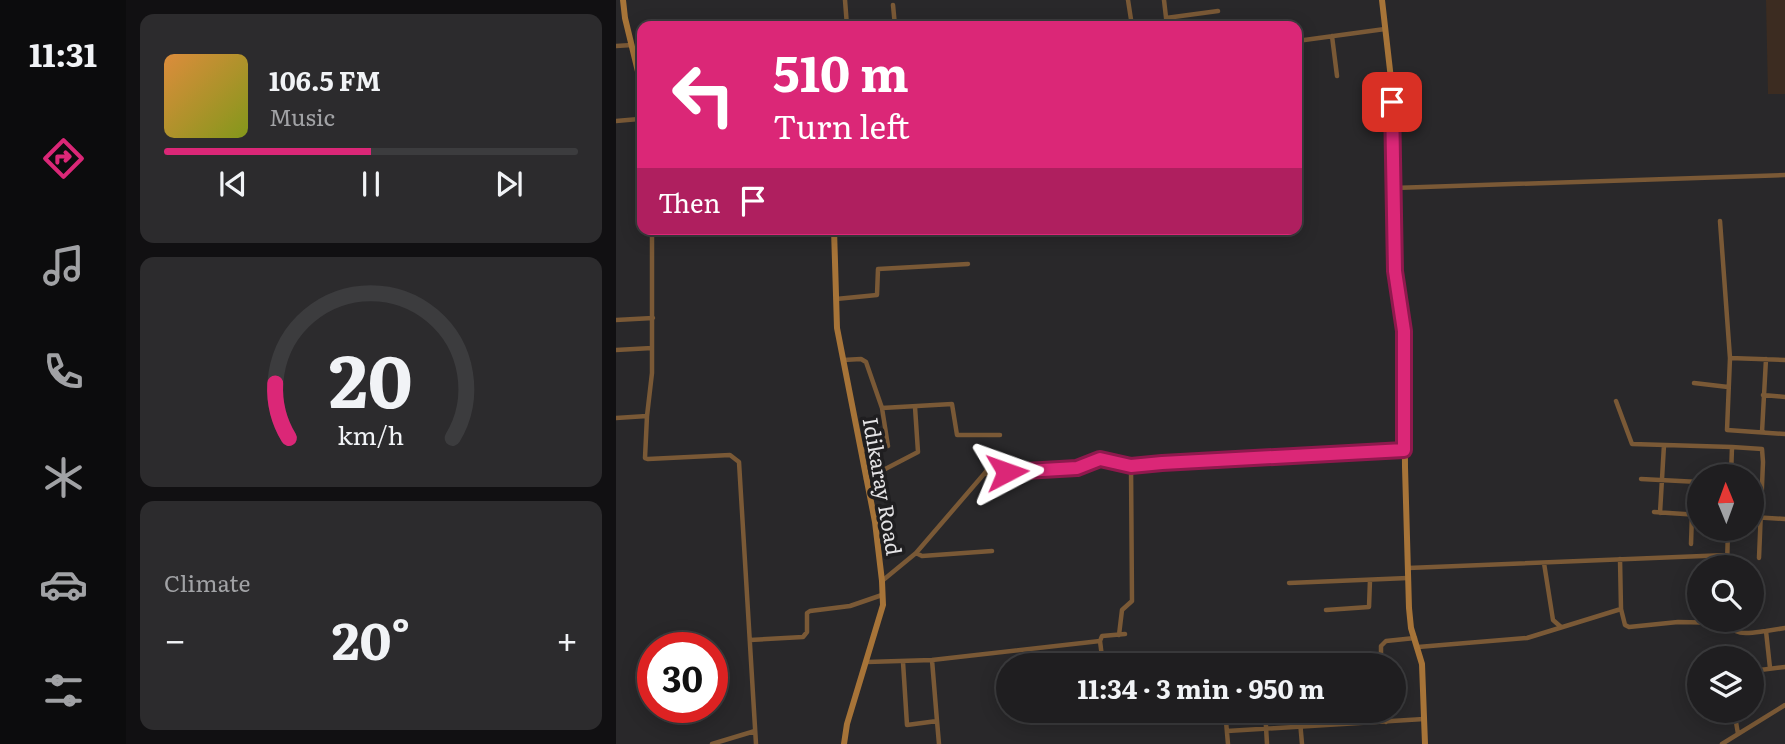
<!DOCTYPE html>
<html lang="en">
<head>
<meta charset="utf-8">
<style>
  body { margin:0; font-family:Literata,serif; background:#2c2b2d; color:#f1f3f6; height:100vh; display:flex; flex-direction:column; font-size:26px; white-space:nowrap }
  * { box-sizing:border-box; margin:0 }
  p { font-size:23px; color:#a1a2a5 }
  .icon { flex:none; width:38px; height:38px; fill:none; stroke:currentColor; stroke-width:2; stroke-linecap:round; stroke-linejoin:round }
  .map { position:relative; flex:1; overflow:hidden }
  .panel { display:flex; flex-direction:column; gap:14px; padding:14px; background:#111012; width:490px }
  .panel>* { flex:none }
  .banner { position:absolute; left:21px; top:21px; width:665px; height:214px; border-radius:14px; box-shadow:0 4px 18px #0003,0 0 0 2px #3c3c3e; background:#db2777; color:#fff; overflow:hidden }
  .needle { width:46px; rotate:359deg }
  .tools { position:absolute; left:1071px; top:464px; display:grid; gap:14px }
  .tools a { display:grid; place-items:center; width:77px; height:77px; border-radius:50%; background:#1f1e20; box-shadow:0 4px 18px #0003,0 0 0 2px #3c3c3e; font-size:35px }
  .speed { position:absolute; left:21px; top:632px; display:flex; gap:14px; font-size:35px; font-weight:700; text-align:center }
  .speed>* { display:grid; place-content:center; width:91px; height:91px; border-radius:50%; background:#1f1e20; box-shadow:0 4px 18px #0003,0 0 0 2px #3c3c3e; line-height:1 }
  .speed .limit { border:10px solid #d22; background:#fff; color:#111 }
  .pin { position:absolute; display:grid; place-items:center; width:60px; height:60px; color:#fff; margin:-30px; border-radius:14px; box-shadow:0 4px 10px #0006 }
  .me { position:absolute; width:77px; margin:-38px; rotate:86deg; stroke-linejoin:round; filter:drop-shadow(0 0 5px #0008) }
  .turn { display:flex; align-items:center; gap:24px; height:147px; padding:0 21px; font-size:32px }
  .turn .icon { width:91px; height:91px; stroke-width:2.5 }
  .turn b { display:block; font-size:49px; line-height:60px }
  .then { display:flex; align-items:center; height:66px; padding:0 21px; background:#0003; gap:14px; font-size:26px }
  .big { font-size:52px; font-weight:700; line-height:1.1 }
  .panel .widget { flex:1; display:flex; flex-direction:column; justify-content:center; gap:10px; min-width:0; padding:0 24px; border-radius:14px; background:#2c2b2d }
  .panel .dial { align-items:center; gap:0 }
  .dial svg { height:182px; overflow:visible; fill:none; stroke:#3c3c3e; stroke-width:7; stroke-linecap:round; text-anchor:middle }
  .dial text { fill:#f1f3f6; stroke:none }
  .song { display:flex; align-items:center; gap:21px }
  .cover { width:84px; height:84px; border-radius:10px; background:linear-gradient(135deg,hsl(30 70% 55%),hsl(70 70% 35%)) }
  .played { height:7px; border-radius:4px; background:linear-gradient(90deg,#db2777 50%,#3c3c3e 50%) }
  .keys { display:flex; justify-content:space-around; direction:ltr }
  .heat { display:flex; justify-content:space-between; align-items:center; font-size:38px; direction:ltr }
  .trip { position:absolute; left:380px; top:653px; width:410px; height:70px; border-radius:35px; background:#1f1e20; box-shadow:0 4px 18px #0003,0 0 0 2px #3c3c3e; font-weight:700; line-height:70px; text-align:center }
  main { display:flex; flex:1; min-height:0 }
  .dock { display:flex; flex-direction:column; width:126px; justify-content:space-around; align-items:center; background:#0c0c0d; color:#a1a2a5 }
  .dock .icon { width:49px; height:49px }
  .dock .selected { color:#db2777 }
  .dock b { font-size:32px; color:#f1f3f6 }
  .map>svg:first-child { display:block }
  .commercial { fill:#3c2c21 }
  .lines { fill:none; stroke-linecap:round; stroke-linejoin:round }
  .street { stroke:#7a5936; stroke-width:4.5 }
  .secondary { stroke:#a77438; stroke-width:6 }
  .route-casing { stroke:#8e194d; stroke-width:18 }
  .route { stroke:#db2777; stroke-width:12 }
  .labels { text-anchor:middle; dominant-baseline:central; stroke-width:7; stroke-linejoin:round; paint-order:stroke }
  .street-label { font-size:21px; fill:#e4e3e5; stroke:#1f1e20 }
</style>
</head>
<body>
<main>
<nav class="dock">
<b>11:31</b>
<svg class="icon selected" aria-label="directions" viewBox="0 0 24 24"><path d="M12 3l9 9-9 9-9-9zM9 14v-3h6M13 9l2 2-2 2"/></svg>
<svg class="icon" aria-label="music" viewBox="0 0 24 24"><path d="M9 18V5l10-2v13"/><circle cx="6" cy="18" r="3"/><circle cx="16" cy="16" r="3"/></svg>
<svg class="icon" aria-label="phone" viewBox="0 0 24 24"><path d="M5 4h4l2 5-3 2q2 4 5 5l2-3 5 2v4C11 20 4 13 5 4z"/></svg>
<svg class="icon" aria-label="climate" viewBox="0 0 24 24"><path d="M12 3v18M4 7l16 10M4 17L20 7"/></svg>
<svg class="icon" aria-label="car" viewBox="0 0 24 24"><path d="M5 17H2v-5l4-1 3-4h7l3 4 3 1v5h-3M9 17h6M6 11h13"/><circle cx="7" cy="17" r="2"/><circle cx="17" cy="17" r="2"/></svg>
<svg class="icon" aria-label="filters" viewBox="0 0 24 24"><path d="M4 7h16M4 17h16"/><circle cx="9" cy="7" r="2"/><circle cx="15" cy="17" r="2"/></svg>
</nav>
<section class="panel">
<div class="widget">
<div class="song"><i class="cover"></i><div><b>106.5 FM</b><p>Music</p></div></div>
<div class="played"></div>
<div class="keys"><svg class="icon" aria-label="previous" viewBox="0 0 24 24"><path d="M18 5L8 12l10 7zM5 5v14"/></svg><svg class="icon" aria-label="pause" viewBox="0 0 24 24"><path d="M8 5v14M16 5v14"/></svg><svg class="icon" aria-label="next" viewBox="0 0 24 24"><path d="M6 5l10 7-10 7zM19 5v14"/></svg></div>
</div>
<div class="widget dial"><svg viewBox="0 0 100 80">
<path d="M14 69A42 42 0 1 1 86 69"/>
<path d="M14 69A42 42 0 0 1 8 45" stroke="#db2777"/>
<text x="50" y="56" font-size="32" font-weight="700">20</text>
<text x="50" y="72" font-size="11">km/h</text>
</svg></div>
<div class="widget"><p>Climate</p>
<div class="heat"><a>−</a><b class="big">20°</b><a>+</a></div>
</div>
</section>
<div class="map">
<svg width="1169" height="744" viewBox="0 0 1169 744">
  <rect width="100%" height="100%" fill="#29282a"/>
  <!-- commercial -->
  <path class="commercial" d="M1150,0h19v94h-17z"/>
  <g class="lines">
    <!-- street -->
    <path class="street" d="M229,0l2,26
      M512,0l4,26
      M548,0l3,26
      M277,5l2,21
      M550,18l52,-7
      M253,26l26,-2
      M716,36l5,40
      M681,41l88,-12
      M0,46l16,-1
      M681,57l3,23
      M25,88l-3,17 4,37
      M0,121l23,-2
      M778,188l391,-13
      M1104,221l10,137 -3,72 58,4
      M220,299l41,-4 1,-26 90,-5
      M0,320l37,-2
      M0,350l36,-2
      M1114,358l55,2
      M227,360l18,-1 5,3 16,46 6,38 -27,4
      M1078,383l34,4
      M1147,395l22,2
      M1000,401l16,43 100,3 -1,29
      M266,408l70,-4 5,31h43
      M31,416l5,-43v-144
      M0,418l31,-2 -2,42 3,1 82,-4 9,7 17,282
      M1146,432l4,-73
      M1116,447l30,2 1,13 -4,96
      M377,463l-9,11 93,-6 23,-9 31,6 31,-2 242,-13
      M250,479l52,-27 -3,-45
      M1025,479l58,3
      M1038,512l45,3
      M1044,513l4,-68
      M1136,517l33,2
      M1075,544l1,-30
      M300,553l6,3 70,-5
      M1004,559l1,50 4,16 4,2 49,-5 49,1
      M928,563l9,57 8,7
      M1111,567l1,-39
      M792,568l319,-13
      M266,581l34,-28 68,-79
      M673,583l119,-5
      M710,610l43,-3 1,-27
      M1111,620c6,18 23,13 39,11
      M503,635l3,-25 10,-9 -1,-136
      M134,640l53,-3 4,-5v-19l3,-2 40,-5 32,-11
      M484,641l3,24
      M802,647l109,-9 94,-29
      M678,655l1,10
      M251,662l65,-2 168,-19 2,-5 23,-2
      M287,662l4,63 30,-4 -5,-61
      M765,665v-19l5,-5 29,-3
      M1154,668l-4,-37 19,-3
      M1136,671l33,-4
      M609,710l3,34
      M649,710l2,34
      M683,710l3,34
      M768,710l2,12
      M1118,710l4,24
      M321,721l2,23
      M611,731l197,-12
      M96,744l43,-13
      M1106,744l63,-39"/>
    <!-- secondary -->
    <path class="secondary" d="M7,0l2,18 17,70
      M766,0l9,79 5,192 8,60 1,136 4,141 2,20 11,36 3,80
      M218,229l3,99 38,194 7,59 1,24 -36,119 -3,20"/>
  </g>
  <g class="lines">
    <!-- route casing -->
    <g class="route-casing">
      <path id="route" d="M391,472l70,-4 23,-9 31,7 31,-3 242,-13v-119l-9,-60 -3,-169"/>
    </g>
    <!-- route -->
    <use href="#route" class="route"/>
  </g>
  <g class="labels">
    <!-- street labels -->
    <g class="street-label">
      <text transform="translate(268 486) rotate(80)">Idikaray Road</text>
    </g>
  </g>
</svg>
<div class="tools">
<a><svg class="needle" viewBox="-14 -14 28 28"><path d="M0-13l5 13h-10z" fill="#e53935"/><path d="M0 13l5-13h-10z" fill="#a1a2a5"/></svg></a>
<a><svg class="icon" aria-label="search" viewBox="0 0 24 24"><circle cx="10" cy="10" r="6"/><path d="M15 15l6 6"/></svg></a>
<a><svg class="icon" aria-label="layers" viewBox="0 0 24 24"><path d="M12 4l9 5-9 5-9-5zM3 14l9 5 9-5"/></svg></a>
</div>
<div class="speed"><div class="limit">30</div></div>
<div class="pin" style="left:776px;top:102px;background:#d93025"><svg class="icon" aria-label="arrive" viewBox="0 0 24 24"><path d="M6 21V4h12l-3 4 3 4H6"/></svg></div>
<svg class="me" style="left:391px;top:472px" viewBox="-20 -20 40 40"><path d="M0-17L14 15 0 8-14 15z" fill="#db2777" stroke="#fff" stroke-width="4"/></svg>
<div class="trip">11:34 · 3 min · 950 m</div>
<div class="banner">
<div class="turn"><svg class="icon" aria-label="left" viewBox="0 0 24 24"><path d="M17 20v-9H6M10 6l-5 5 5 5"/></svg><div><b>510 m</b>Turn left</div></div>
<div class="then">Then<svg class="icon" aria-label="arrive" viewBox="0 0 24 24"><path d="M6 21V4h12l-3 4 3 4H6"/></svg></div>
</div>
</div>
</main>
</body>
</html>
